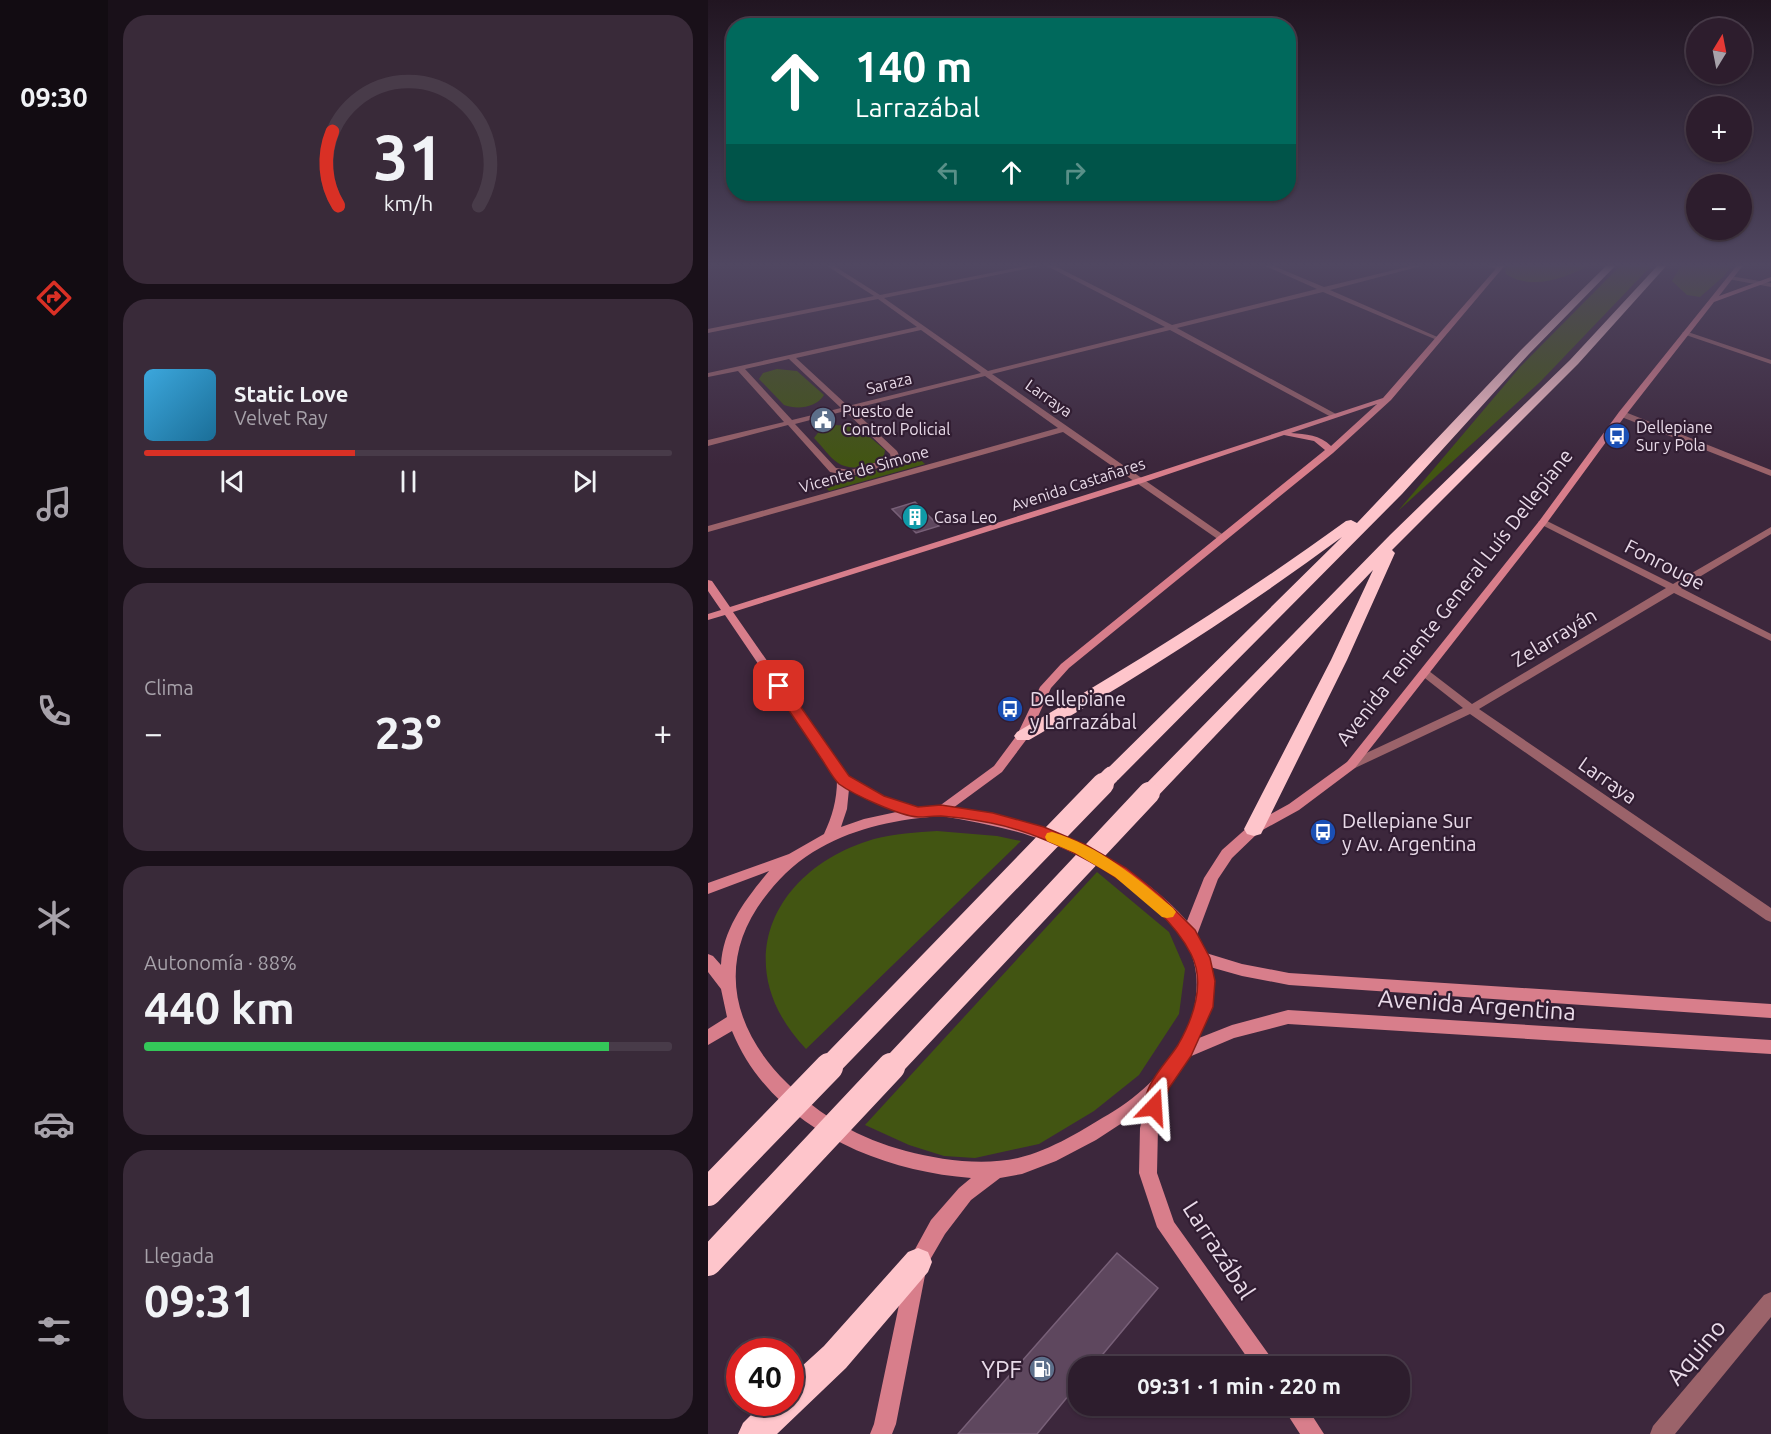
<!DOCTYPE html>
<html lang="es">
<head>
<meta charset="utf-8">
<style>
  body { margin:0; font-family:Ubuntu,sans-serif; background:#392a39; color:#f1f3f6; height:100vh; display:flex; flex-direction:column; font-size:22px; white-space:nowrap }
  * { box-sizing:border-box; margin:0 }
  p { font-size:20px; color:#a7a2aa }
  .icon { flex:none; width:33px; height:33px; fill:none; stroke:currentColor; stroke-width:2; stroke-linecap:round; stroke-linejoin:round }
  .map { position:relative; flex:1; overflow:hidden }
  .sheet { display:flex; flex-direction:column; gap:15px; padding:15px; background:#191019; width:600px }
  .sheet>* { flex:none }
  .hud { position:absolute; left:18px; top:18px; width:570px; height:183px; border-radius:24px; box-shadow:0 2px 4px #0004,0 0 0 2px #483b49; background:#00695c; color:#fff; overflow:hidden }
  .needle { width:39px; rotate:10deg }
  .controls { position:absolute; left:978px; top:18px; display:grid; gap:12px }
  .controls a { display:grid; place-items:center; width:66px; height:66px; border-radius:50%; background:#2d1d2d; box-shadow:0 2px 4px #0004,0 0 0 2px #483b49; font-size:30px }
  .speed { position:absolute; left:18px; top:1338px; display:flex; gap:12px; font-size:30px; font-weight:700; text-align:center }
  .speed>* { display:grid; place-content:center; width:78px; height:78px; border-radius:50%; background:#2d1d2d; box-shadow:0 2px 4px #0004,0 0 0 2px #483b49; line-height:1 }
  .speed .limit { border:9px solid #d22; background:#fff; color:#111 }
  .pin { position:absolute; display:grid; place-items:center; width:51px; height:51px; color:#fff; margin:-26px; border-radius:12px; box-shadow:0 3px 9px #0006 }
  .me { position:absolute; width:66px; margin:-33px; rotate:20deg; stroke-linejoin:round; filter:drop-shadow(0 0 4px #0008) }
  .turn { display:flex; align-items:center; gap:21px; height:126px; padding:0 30px; font-size:27px }
  .turn .icon { width:78px; height:78px; stroke-width:2.5 }
  .turn b { display:block; font-size:42px; line-height:51px }
  .lanes { display:flex; align-items:center; height:57px; padding:0 30px; background:#0003; justify-content:center; gap:30px; direction:ltr }
  .lanes .off { opacity:.35 }
  .big { font-size:45px; font-weight:700; line-height:1.1 }
  .sheet .card { flex:1; display:flex; flex-direction:column; justify-content:center; gap:9px; min-width:0; padding:0 21px; border-radius:24px; background:#392a39 }
  .sheet .dial { align-items:center; gap:0 }
  .dial svg { height:156px; overflow:visible; fill:none; stroke:#483b49; stroke-width:7; stroke-linecap:round; text-anchor:middle }
  .dial text { fill:#f1f3f6; stroke:none }
  .song { display:flex; align-items:center; gap:18px }
  .cover { width:72px; height:72px; border-radius:9px; background:linear-gradient(135deg,hsl(200 70% 55%),hsl(200 70% 35%)) }
  .played { height:6px; border-radius:3px; background:linear-gradient(90deg,#d93025 40%,#483b49 40%) }
  .keys { display:flex; justify-content:space-around; direction:ltr }
  .heat { display:flex; justify-content:space-between; align-items:center; font-size:33px; direction:ltr }
  .charge { height:9px; border-radius:4px; background:linear-gradient(90deg,#34c759 88%,#483b49 0) }
  .trip { position:absolute; left:360px; top:1356px; width:342px; height:60px; border-radius:24px; background:#2d1d2d; box-shadow:0 2px 4px #0004,0 0 0 2px #483b49; font-weight:700; line-height:60px; text-align:center }
  main { display:flex; flex:1; min-height:0 }
  .dock { display:flex; flex-direction:column; width:108px; justify-content:space-around; align-items:center; background:#120c12; color:#a7a2aa }
  .dock .icon { width:42px; height:42px }
  .dock .on { color:#d93025 }
  .dock b { font-size:27px; color:#f1f3f6 }
  .map>svg:first-child { display:block }
  .green { fill:#425512 }
  .building { fill:#5e475e; stroke:#786078; stroke-width:1.5 }
  .lines { fill:none; stroke-linecap:round; stroke-linejoin:round }
  .street { fill:#9b636a; fill-rule:evenodd }
  .secondary { fill:#d87e8b; fill-rule:evenodd }
  .highway { fill:#fec5cb; fill-rule:evenodd }
  .highway-bridge-far2 { stroke:#fec5cb; stroke-width:17 }
  .highway-bridge-far1 { stroke:#fec5cb; stroke-width:22 }
  .highway-bridge { stroke:#fec5cb; stroke-width:28 }
  .route { fill:#d93025; stroke:#8d1f18; stroke-width:1.5 }
  .slow { fill:#f59e0b }
  .labels { text-anchor:middle; dominant-baseline:central; stroke-width:4.5; stroke-linejoin:round; paint-order:stroke }
  .far-street-label { font-size:16px; fill:#e9dbe9; stroke:#311d32 }
  .far-poi-label { font-size:16px; fill:#e9dbe9; stroke:#311d32; text-anchor:start }
  .street-label { font-size:20px; fill:#e9dbe9; stroke:#311d32 }
  .poi-label { font-size:20px; fill:#e9dbe9; stroke:#311d32; text-anchor:start }
  .near-street-label { font-size:24px; fill:#e9dbe9; stroke:#311d32 }
  .near-poi-label { font-size:24px; fill:#e9dbe9; stroke:#311d32; text-anchor:end }
</style>
</head>
<body>
<main>
<nav class="dock">
<b>09:30</b>
<svg class="icon on" aria-label="directions" viewBox="0 0 24 24"><path d="M12 3l9 9-9 9-9-9zM9 14v-3h6M13 9l2 2-2 2"/></svg>
<svg class="icon" aria-label="music" viewBox="0 0 24 24"><path d="M9 18V5l10-2v13"/><circle cx="6" cy="18" r="3"/><circle cx="16" cy="16" r="3"/></svg>
<svg class="icon" aria-label="phone" viewBox="0 0 24 24"><path d="M5 4h4l2 5-3 2q2 4 5 5l2-3 5 2v4C11 20 4 13 5 4z"/></svg>
<svg class="icon" aria-label="climate" viewBox="0 0 24 24"><path d="M12 3v18M4 7l16 10M4 17L20 7"/></svg>
<svg class="icon" aria-label="car" viewBox="0 0 24 24"><path d="M5 17H2v-5l4-1 3-4h7l3 4 3 1v5h-3M9 17h6M6 11h13"/><circle cx="7" cy="17" r="2"/><circle cx="17" cy="17" r="2"/></svg>
<svg class="icon" aria-label="filters" viewBox="0 0 24 24"><path d="M4 7h16M4 17h16"/><circle cx="9" cy="7" r="2"/><circle cx="15" cy="17" r="2"/></svg>
</nav>
<section class="sheet">
<div class="card dial"><svg viewBox="0 0 100 80">
<path d="M14 69A42 42 0 1 1 86 69"/>
<path d="M14 69A42 42 0 0 1 11 31" stroke="#d93025"/>
<text x="50" y="56" font-size="32" font-weight="700">31</text>
<text x="50" y="72" font-size="11">km/h</text>
</svg></div>
<div class="card">
<div class="song"><i class="cover"></i><div><b>Static Love</b><p>Velvet Ray</p></div></div>
<div class="played"></div>
<div class="keys"><svg class="icon" aria-label="previous" viewBox="0 0 24 24"><path d="M18 5L8 12l10 7zM5 5v14"/></svg><svg class="icon" aria-label="pause" viewBox="0 0 24 24"><path d="M8 5v14M16 5v14"/></svg><svg class="icon" aria-label="next" viewBox="0 0 24 24"><path d="M6 5l10 7-10 7zM19 5v14"/></svg></div>
</div>
<div class="card"><p>Clima</p>
<div class="heat"><a>−</a><b class="big">23°</b><a>+</a></div>
</div>
<div class="card"><p>Autonomía · 88%</p><b class="big">440 km</b><div class="charge"></div></div>
<div class="card"><p>Llegada</p><b class="big">09:31</b></div>
</section>
<div class="map">
<svg width="1063" height="1434" viewBox="0 0 1063 1434">
  <rect width="100%" height="100%" fill="#3c273c"/>
  <!-- green -->
  <path class="green" d="M802,264h81c-23,14 -60,27 -85,10l-1,-5z
    M914,264h31l-113,118 -142,129 122,-144z
    M974,264h51l-9,12 -24,21 -13,-2 -15,-14z
    M69,369l20,2 27,24c-8,13 -27,15 -40,10l-25,-26 4,-6z
    M128,425l22,2 27,23 -1,6c-9,10 -33,16 -46,7 -9,-6 -16,-17 -24,-25l6,-8z
    M208,456l9,8 -96,27 -8,-9 29,-4 44,-13 8,-6z
    M229,831l60,5 24,5 -215,208c-79,-83 -34,-180 68,-210 20,-5 43,-7 63,-8z
    M389,872l72,60 16,37 -6,45 -40,61 -45,36 -55,33 -64,14 -31,-2 -35,-11 -44,-20z"/>
  <!-- building -->
  <path class="building" d="M207,502l24,24 -23,7 -24,-24z
    M409,1253l41,35 -65,78h-15v18l-41,50h-79z"/>
  <g class="lines">
    <!-- street -->
    <path class="street" d="M116,264h7l49,31 155,-31h16l121,61 145,-36 -56,-25h8l55,23 95,-23h10l-99,26 112,49 -5,1 -114,-48 -146,36 159,86 1,2 -4,2 -163,-88 -178,44 233,162v4h-6l-156,-108 -355,100v-6l350,-98 -73,-52 -133,33 45,42 3,6 -2,5 -47,14 -21,-4 -42,-47 -80,21v-6l76,-18 -46,-51 -30,6v-4l209,-46 -39,-28 -170,34v-4l166,-33zM337,265l120,62 -177,44 -104,-73zM213,330l60,43 -133,33 -52,-48zM81,359l52,49 -49,12 -47,-51zM137,411l45,43 1,4 -40,12 -15,-2 -41,-44z
      M775,264h9l10,4 -3,2z
      M1022,276l41,7v4l-43,-8z
      M977,331l86,29v4l-88,-30 -1,-1z
      M911,412h6l146,58v6l-152,-60z
      M835,519l130,65 98,-57v7l-90,54 90,46v7l-97,-48 -195,116 292,199v14l-5,-2 -296,-206 -115,54h-8l-2,-3 2,-3 116,-54 -42,-33 -2,-2 2,-2h8l43,33 194,-116 -126,-64 -2,-2z
      M1063,1292v25l-96,117h-25l3,-8 111,-131z"/>
    <!-- secondary -->
    <path class="secondary" d="M792,264h6l-115,136 -58,53 -264,215 -18,20 -22,48 -27,36 -49,36c86,15 175,46 234,113l17,-43 18,-28 27,-24 40,-22 58,-42 193,-242 79,-108 119,-148h6l-25,32 52,-19v4l-57,21 -89,114 -79,108 -191,244 -56,42 -40,22 -27,26 -14,21 -21,56 9,18 36,11 47,9 482,31v14l-482,-33 -47,-9 -32,-9c5,25 0,48 -11,71l33,-13 56,-15 483,30v14l-483,-30 -54,14 -45,19 -21,31 -10,40 -1,45 17,49 98,137 3,7h-22l-96,-139 -18,-54 1,-45 5,-20 -49,32 -40,21 -34,13 -22,4 -29,22 -26,34 -18,31 -31,159 -4,10h-22l4,-10 34,-162 23,-42 28,-32 12,-10c-95,-7 -201,-53 -239,-147l-24,14v-16l19,-12 -6,-28 -13,-17v-18l5,2 8,9c2,-37 25,-66 48,-94l-61,23v-11l81,-29 35,-20c8,-17 13,-34 13,-54l-112,-165 -17,5v-6l13,-4 -13,-19v-11l4,1 18,26 406,-128 247,-81zM669,404l-46,42c-11,-11 -25,-12 -40,-13zM576,435l30,6 11,9 -264,214 -21,23 -23,48 -23,31 -56,41 -17,1 -37,-12 -36,-19 -115,-165 409,-129zM141,789l25,13 27,9 -37,8 -23,8 6,-18zM233,816c35,6 70,12 104,25 46,17 116,58 141,102 14,24 13,53 4,79 -15,38 -42,68 -76,89 -30,18 -62,39 -96,47 -36,8 -77,2 -112,-7 -46,-12 -86,-35 -119,-68 -57,-56 -71,-126 -19,-190 15,-19 32,-34 52,-45 37,-21 79,-29 121,-32z
      M574,1406h24l18,28h-24z"/>
    <!-- highway -->
    <path class="highway" d="M900,264h9l-88,90 -127,140 -284,286 -7,1 -7,-1 -3,-5 241,-238c-100,74 -205,141 -313,203h-12l-3,-4 3,-4c113,-65 223,-134 329,-211l5,-1 6,3 164,-173z
      M951,264h9l-90,100 -186,186 3,3 -48,107 -86,174 -7,2 -7,-2 -3,-5 87,-169 42,-90 -217,228 -7,2 -7,-2 -3,-5 3,-5 248,-253 180,-175z
      M210,1248l10,4 4,10 -4,10 -82,96 -69,66h-39l5,-11 21,-21h26v-25l34,-31 84,-94z"/>
    <!-- highway-bridge-far2 -->
    <path class="highway-bridge-far2" d="M393,785l10,-10"/>
    <!-- highway-bridge-far1 -->
    <path class="highway-bridge-far1" d="M119,1069l276,-285
      M182,1069l259,-276"/>
    <!-- highway-bridge -->
    <path class="highway-bridge" d="M0,1192l121,-125
      M0,1262l183,-195"/>
  </g>
  <!-- sky -->
  <linearGradient id="sky" x2="0" y2="1"><stop stop-color="#211521"/><stop offset="0.57" stop-color="#504761"/><stop offset="1" stop-color="#504761" stop-opacity="0"/></linearGradient>
  <rect width="1063" height="465" fill="url(#sky)"/>
  <!-- route -->
  <path class="route" d="M71,682l5,1 65,93 35,20 34,11 23,-2 52,8 51,14 42,18 40,23 18,14 18,15 33,33 15,28 5,23 -2,26 -22,49 -22,32 -8,25 -7,2 -7,-2c-10,-23 20,-50 31,-68 15,-26 28,-62 13,-91 -31,-62 -133,-118 -200,-131 -16,-3 -34,-6 -50,-7 -7,0 -15,1 -23,1 -18,-1 -64,-22 -79,-33 -7,-7 -13,-19 -18,-26 -16,-24 -32,-48 -49,-72z"/>
  <!-- slow -->
  <path class="slow" d="M344,832c47,14 84,45 121,76l3,4 -3,5 -6,1 -5,-1 -47,-40 -40,-24 -28,-12 -2,-4 2,-4z"/>
  <!-- icons -->
  <defs>
    <g id="civic-disc" transform="scale(1.35)"><circle r="9.5" fill="#5c6f8a" stroke="#311d32"/><path d="M-.6-6.5H3V-4.5H.6V-3L4-1V1h2V6H-6V1h2V-1L-.6-3ZM-1.2 2.5V6h2.4V2.5Z" fill="#fff"/></g>
    <g id="bus-disc" transform="scale(1.35)"><circle r="9.5" fill="#1a4fb4" stroke="#311d32"/><path d="M-5-6H5V4H4V6H2V4H-2V6H-4V4H-5ZM-3.5-4V0h7V-4ZM-3.5 1.2v1.5H-2V1.2ZM2 1.2v1.5H3.5V1.2Z" fill="#fff"/></g>
    <g id="building-disc" transform="scale(1.35)"><circle r="9.5" fill="#0f9aa8" stroke="#311d32"/><path d="M-4-6H4V6H1V3H-1V6H-4ZM-2.5-4.3h1.7v1.8h-1.7ZM.8-4.3h1.7v1.8H.8ZM-2.5-1h1.7V.8h-1.7ZM.8-1h1.7V.8H.8Z" fill="#fff"/></g>
    <g id="fuel-disc" transform="scale(1.35)"><circle r="9.5" fill="#5c6f8a" stroke="#311d32"/><path d="M-5.5-6h7V0h2V4h1.3V-2.5L3-4.5l.8-.8L6-3V5H2.5V1h-1V6h-7ZM-4.2-4.7v3.2H.2V-4.7Z" fill="#fff"/></g>
  </defs>
  <g fill-rule="evenodd">
    <use href="#civic-disc" x="115" y="420"/>
    <use href="#bus-disc" x="909" y="436"/>
    <use href="#building-disc" x="207" y="517"/>
    <use href="#bus-disc" x="302" y="709"/>
    <use href="#bus-disc" x="615" y="832"/>
    <use href="#fuel-disc" x="334" y="1369"/>
  </g>
  <g class="labels">
    <!-- far-street labels -->
    <g class="far-street-label">
      <text transform="translate(181 383) rotate(-14)">Saraza</text>
      <text transform="translate(341 398) rotate(35)">Larraya</text>
      <text transform="translate(156 469) rotate(-16)">Vicente de Simone</text>
      <text transform="translate(370 484) rotate(-18)">Avenida Castañares</text>
    </g>
    <!-- far-poi labels -->
    <g class="far-poi-label">
      <text x="134" y="411">Puesto de<tspan x="134" dy="18">Control Policial</tspan></text>
      <text x="928" y="427">Dellepiane<tspan x="928" dy="18">Sur y Pola</tspan></text>
      <text x="226" y="517">Casa Leo</text>
    </g>
    <!-- street labels -->
    <g class="street-label">
      <text transform="translate(957 564) rotate(27)">Fonrouge</text>
      <text transform="translate(746 597) rotate(-52)">Avenida Teniente General Luís Dellepiane</text>
      <text transform="translate(846 637) rotate(-31)">Zelarrayán</text>
      <text transform="translate(900 780) rotate(35)">Larraya</text>
    </g>
    <!-- poi labels -->
    <g class="poi-label">
      <text x="322" y="698">Dellepiane<tspan x="322" dy="23">y Larrazábal</tspan></text>
      <text x="634" y="820">Dellepiane Sur<tspan x="634" dy="23">y Av. Argentina</tspan></text>
    </g>
    <!-- near-street labels -->
    <g class="near-street-label">
      <text transform="translate(769 1005) rotate(4)">Avenida Argentina</text>
      <text transform="translate(511 1250) rotate(57)">Larrazábal</text>
      <text transform="translate(988 1352) rotate(-50)">Aquino</text>
    </g>
    <!-- near-poi labels -->
    <g class="near-poi-label">
      <text x="314" y="1369">YPF</text>
    </g>
  </g>
</svg>
<div class="controls">
<a><svg class="needle" viewBox="-14 -14 28 28"><path d="M0-13l5 13h-10z" fill="#e53935"/><path d="M0 13l5-13h-10z" fill="#a7a2aa"/></svg></a>
<a>+</a>
<a>−</a>
</div>
<div class="speed"><div class="limit">40</div></div>
<div class="pin" style="left:71px;top:686px;background:#d93025"><svg class="icon" aria-label="arrive" viewBox="0 0 24 24"><path d="M6 21V4h12l-3 4 3 4H6"/></svg></div>
<svg class="me" style="left:446px;top:1107px" viewBox="-20 -20 40 40"><path d="M0-17L14 15 0 8-14 15z" fill="#d93025" stroke="#fff" stroke-width="4"/></svg>
<div class="trip">09:31 · 1 min · 220 m</div>
<div class="hud">
<div class="turn"><svg class="icon" aria-label="ahead" viewBox="0 0 24 24"><path d="M12 20V5M6 11l6-6 6 6"/></svg><div><b>140 m</b>Larrazábal</div></div>
<div class="lanes"><svg class="icon off" aria-label="left" viewBox="0 0 24 24"><path d="M17 20v-9H6M10 6l-5 5 5 5"/></svg><svg class="icon" aria-label="ahead" viewBox="0 0 24 24"><path d="M12 20V5M6 11l6-6 6 6"/></svg><svg class="icon off" aria-label="right" viewBox="0 0 24 24"><path d="M7 20v-9h11M14 6l5 5-5 5"/></svg></div>
</div>
</div>
</main>
</body>
</html>
